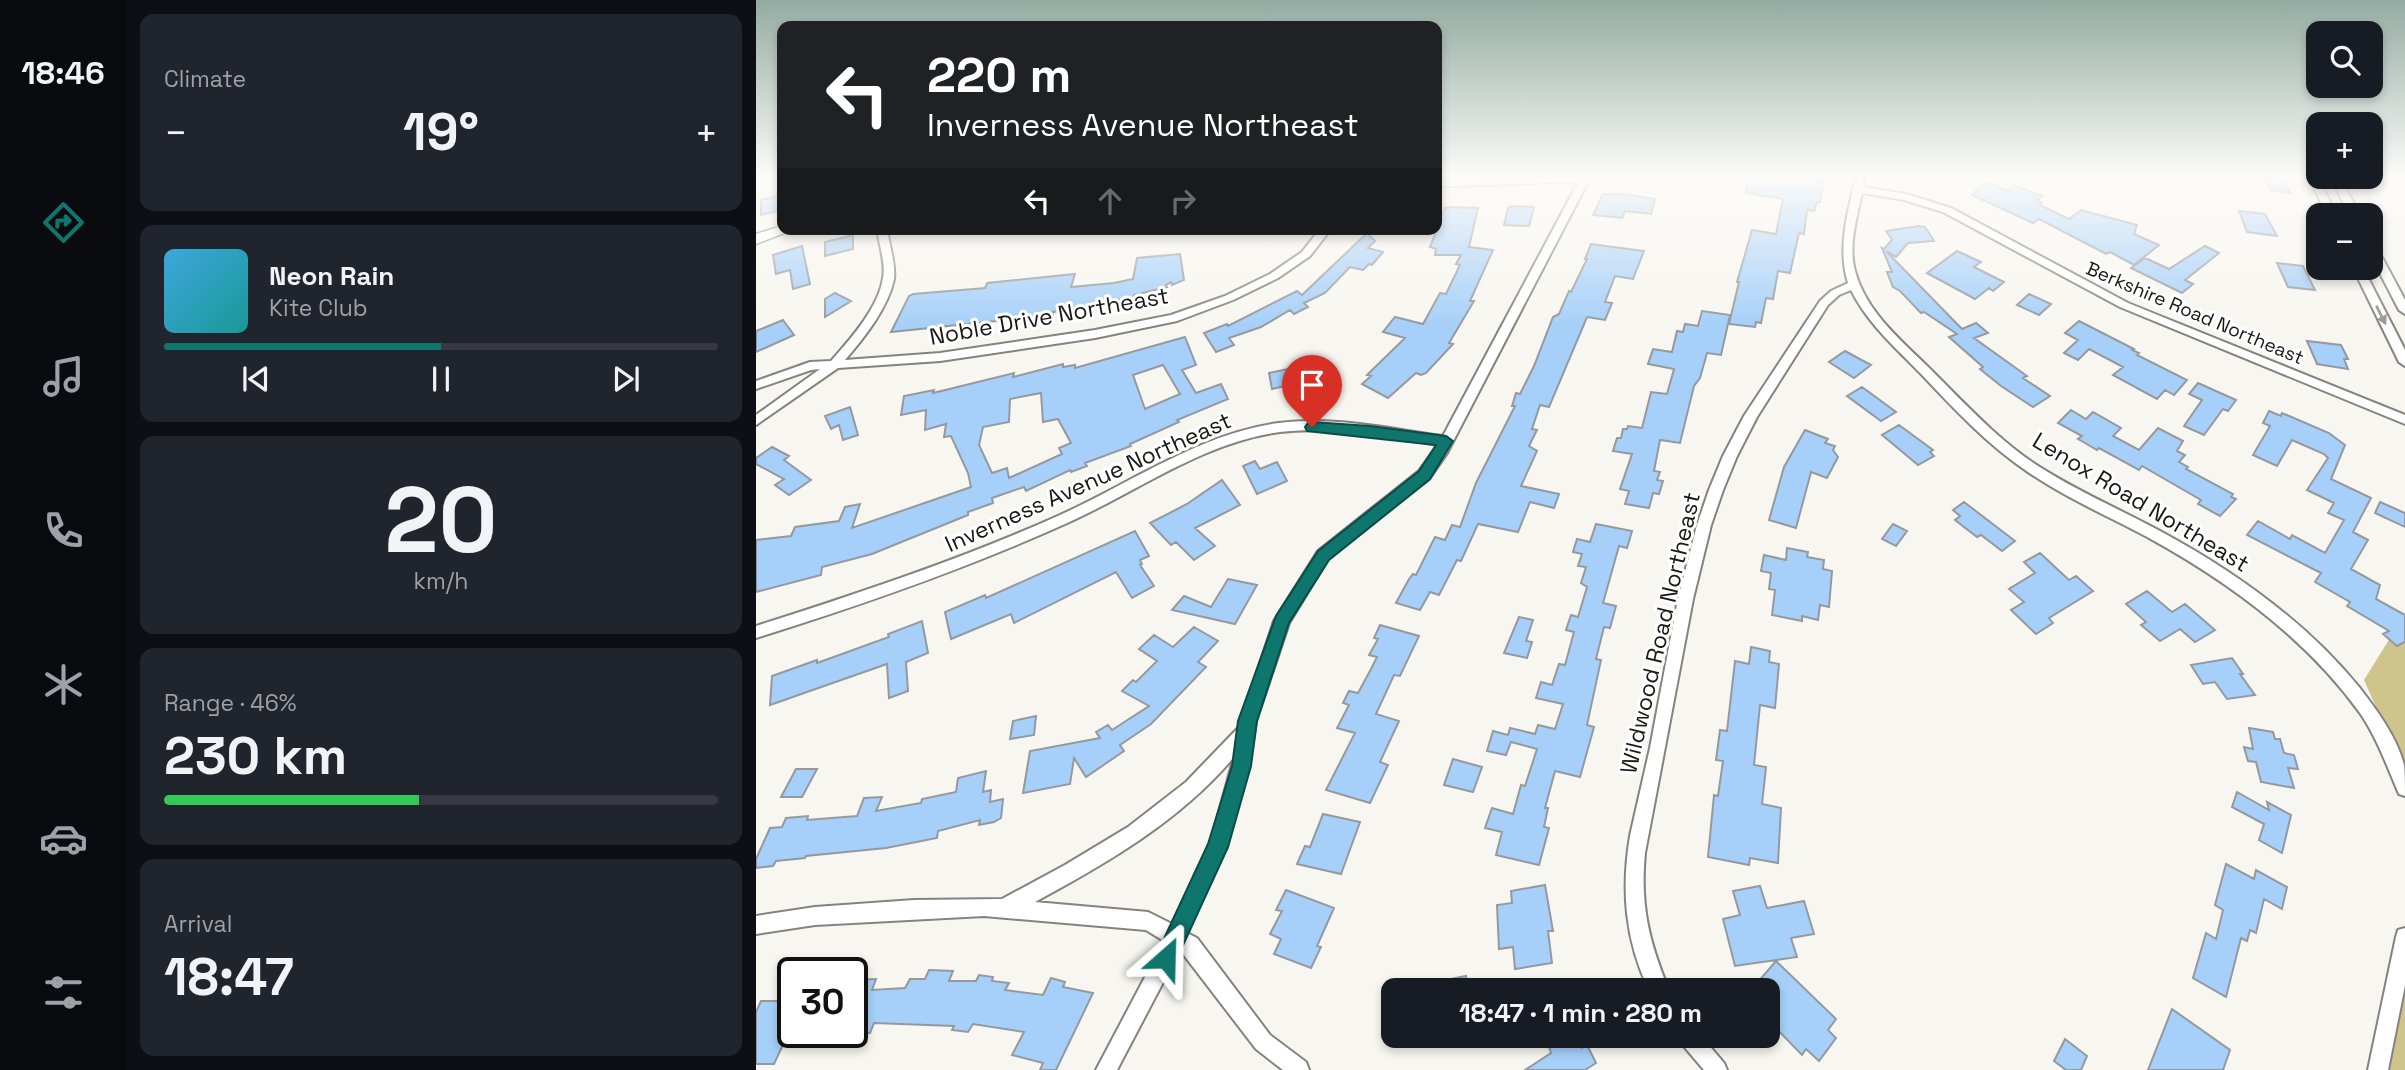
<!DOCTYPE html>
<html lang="en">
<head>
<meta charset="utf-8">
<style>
  body { margin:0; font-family:"Space Grotesk",sans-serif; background:#20242c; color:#f1f3f6; height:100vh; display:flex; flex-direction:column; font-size:26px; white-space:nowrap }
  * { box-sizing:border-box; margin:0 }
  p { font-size:23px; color:#9ea1a6 }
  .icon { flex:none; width:38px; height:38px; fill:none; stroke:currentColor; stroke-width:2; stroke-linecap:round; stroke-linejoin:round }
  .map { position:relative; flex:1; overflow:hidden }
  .side { display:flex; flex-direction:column; gap:14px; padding:14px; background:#0d0f14; width:630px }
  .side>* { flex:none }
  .banner { position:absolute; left:21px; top:21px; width:665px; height:214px; border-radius:14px; box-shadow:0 4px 10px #0003; background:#202124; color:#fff; overflow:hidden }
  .fabs { position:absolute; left:1550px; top:21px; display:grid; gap:14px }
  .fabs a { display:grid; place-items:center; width:77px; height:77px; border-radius:14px; background:#171b24; box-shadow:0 4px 10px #0003; font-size:35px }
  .speed { position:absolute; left:21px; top:957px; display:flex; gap:14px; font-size:35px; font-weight:700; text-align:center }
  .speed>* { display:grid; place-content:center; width:91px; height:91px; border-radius:50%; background:#171b24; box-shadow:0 4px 10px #0003; line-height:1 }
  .speed .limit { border:4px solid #111; border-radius:10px; background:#fff; color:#111 }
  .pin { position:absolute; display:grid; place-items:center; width:60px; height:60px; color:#fff; margin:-72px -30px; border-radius:50% 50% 50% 0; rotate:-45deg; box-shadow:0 0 7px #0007 }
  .pin .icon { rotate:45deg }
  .me { position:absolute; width:77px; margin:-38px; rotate:25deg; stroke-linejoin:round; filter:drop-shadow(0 0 5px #0008) }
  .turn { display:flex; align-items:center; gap:24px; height:147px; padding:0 35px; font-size:32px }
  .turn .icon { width:91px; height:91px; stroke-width:2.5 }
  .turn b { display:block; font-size:49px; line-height:60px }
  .lanes { display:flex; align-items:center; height:66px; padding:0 35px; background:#0003; justify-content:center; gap:35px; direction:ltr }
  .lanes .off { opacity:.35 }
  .big { font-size:52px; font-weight:700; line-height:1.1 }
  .side .tile { flex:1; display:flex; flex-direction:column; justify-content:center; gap:10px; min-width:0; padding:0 24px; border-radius:14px; background:#20242c }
  .side .dial { align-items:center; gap:0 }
  .dial b { font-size:91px; line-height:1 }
  .song { display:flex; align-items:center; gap:21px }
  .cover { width:84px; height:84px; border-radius:10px; background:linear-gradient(135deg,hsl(200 70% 55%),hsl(180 70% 35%)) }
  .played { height:7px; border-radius:4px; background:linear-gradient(90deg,#0f766e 50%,#363941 50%) }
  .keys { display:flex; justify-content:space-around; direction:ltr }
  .heat { display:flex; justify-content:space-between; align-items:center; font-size:38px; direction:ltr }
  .charge { height:10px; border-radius:5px; background:linear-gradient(90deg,#34c759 46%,#363941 0) }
  .trip { position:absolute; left:625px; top:978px; width:399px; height:70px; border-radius:14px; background:#171b24; box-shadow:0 4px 10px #0003; font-weight:700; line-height:70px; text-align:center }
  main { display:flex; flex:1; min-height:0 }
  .tab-bar { display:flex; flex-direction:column; width:126px; justify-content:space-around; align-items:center; background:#090b0e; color:#9ea1a6 }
  .tab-bar .icon { width:49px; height:49px }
  .tab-bar .selected { color:#0f766e }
  .tab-bar b { font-size:32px; color:#f1f3f6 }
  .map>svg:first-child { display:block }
  .green { fill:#d0c48d }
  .building { fill:#a6d0f9; stroke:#95999e; stroke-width:2; fill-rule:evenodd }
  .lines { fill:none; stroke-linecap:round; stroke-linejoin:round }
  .street-casing { stroke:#84837d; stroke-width:4 }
  .secondary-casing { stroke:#84837d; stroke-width:3 }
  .street { fill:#fff; fill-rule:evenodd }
  .secondary { fill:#fff; fill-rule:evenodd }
  .oneway { fill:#989796 }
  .route { fill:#0f766e; stroke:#0a4d48; stroke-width:2 }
  .labels { text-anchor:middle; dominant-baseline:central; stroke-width:6; stroke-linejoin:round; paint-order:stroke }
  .far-street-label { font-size:19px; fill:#191816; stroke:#fff }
  .street-label { font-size:23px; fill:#191816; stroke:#fff }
</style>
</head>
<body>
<main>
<nav class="tab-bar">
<b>18:46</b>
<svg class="icon selected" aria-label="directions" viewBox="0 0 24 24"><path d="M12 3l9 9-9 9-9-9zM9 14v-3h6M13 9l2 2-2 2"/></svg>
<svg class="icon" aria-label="music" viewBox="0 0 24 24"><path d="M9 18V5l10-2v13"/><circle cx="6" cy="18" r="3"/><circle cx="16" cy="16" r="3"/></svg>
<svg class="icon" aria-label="phone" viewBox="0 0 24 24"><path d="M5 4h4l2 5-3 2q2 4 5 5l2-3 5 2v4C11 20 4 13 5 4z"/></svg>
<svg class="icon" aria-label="climate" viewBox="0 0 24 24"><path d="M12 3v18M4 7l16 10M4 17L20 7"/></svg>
<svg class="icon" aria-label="car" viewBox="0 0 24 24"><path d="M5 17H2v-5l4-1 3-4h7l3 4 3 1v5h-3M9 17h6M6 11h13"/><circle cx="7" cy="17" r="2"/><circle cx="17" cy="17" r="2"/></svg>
<svg class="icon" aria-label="filters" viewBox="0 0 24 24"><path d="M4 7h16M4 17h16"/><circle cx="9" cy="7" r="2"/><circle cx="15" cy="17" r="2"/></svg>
</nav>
<section class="side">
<div class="tile"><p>Climate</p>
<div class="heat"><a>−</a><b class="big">19°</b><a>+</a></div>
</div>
<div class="tile">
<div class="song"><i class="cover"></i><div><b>Neon Rain</b><p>Kite Club</p></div></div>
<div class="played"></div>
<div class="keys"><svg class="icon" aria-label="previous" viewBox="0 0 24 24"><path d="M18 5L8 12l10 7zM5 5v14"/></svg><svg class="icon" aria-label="pause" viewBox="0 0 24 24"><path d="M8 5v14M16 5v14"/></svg><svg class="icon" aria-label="next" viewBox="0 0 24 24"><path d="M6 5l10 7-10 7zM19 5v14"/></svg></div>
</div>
<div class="tile dial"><b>20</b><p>km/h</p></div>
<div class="tile"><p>Range · 46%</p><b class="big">230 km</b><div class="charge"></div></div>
<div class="tile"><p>Arrival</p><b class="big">18:47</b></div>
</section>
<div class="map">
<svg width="1649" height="1070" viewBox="0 0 1649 1070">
  <rect width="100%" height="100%" fill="#f8f6f0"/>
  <!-- green -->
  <path class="green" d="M1649,614v158l-41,-92z
    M1649,962v108h-23z"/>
  <!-- building -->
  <path class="building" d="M993,177h75l-4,25h-3l-3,9 -7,-1 -3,24 -5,-1 -9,40 -12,-2 -5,28 -7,-1 -5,25 -5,-1 -1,5 -26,-3 10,-42h-2l15,-52 24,4 7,-35 -37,-6z
    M1509,177h18l7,16 -20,-3z
    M1229,182l23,9 5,-6 30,11 -6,4 5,3 -2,2 29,14 12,-9 56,15 -3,9 25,11 -25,20 -24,-13 -4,2 -67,-35 -6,4 -61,-28z
    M847,194h21l31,5 -4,15 -26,-3 -3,7 -29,-3z
    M26,195v15l-21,5v-15z
    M756,206l22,1 -5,19 -25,-1 4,-17z
    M697,207l25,1 -9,39 24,3 -23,51h4l-25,42 4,1 -27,29 -5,2 -5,-2 -28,25 -26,-14 9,-8 -4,-1 38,-37 -22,-6 12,-15 28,7 17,-31 6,1 14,-29 -4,-1 5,-9h-26l1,-6 -6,-2 15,-39z
    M1483,211l26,3 12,22 -30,-4z
    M1163,226l6,1 9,14 -26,2 -12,14 -10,-6 76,78 14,-6 12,10 -14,5 53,38 -4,2 27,18 -17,11 -32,-21 -21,-17 3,-2 -34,-30 8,-3 -33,-22 -3,1 -21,-22 -7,-4 -6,-15h5l-10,-24 2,1 8,-9 -6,-9z
    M611,233l8,8 -7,7 15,4 -11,13 -3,-1 -6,6 -13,-3 -25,26 -21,10 4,4 -14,7 -4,-4 -29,17 -32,11 5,7 -18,7 -12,-19 23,-9 1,2 69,-35 5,4z
    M97,235v14l-28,7v-14z
    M835,244l53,7 -11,28 -18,-3 -10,26 7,1 -7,17 -18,-3 -38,90 -9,-2 -8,24 5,1 -8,16 8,5 -16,35 38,8 -5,14 -24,-6 -12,30 -40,-8 -17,37 -4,-1 -18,35 -9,-3 -10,18 -24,-7 13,-24 4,-5 3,1 19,-38 10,3 7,-15 8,2 16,-44 39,-77h-3l4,-13 4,1 14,-28 19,-49 6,-3 10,-23 2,1 16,-33h-2z
    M46,246l8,38 -17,5 -3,-19 -14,4 -3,-19z
    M1449,246l14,7 -34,27 8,4 -11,9 -51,-25 14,-10 24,11z
    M1201,251l24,11 -7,5 30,15 -11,9 -4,-3 -14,11 -48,-26z
    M424,254l4,26 -12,5 -1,-3 -5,3 1,2 -33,8 -1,3 -43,5 -1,3 -15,1 -1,3 -20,2v3l-162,17 18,-36 4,-2 72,-6 2,-5 88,-9 -4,13 43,-4 19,-4 4,-21z
    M1521,263l26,3 12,24 -27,-3z
    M79,293l16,8 -26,16v-18z
    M1273,294l22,10 -12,11 -22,-10z
    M946,311l28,4 -9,40 -14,-2 -7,25 -6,8 -14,57 -20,-3 -6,31 6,1 -3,8 6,1 -4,13 -6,-1 -4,15 -24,-4 4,-13 -9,-2 12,-35 -19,-3 4,-13h4l2,-9h4l1,-3 14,2 9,-36 16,2 7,-25 -26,-5 5,-15 19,3 5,-21 6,1 2,-8 13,2z
    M27,320l11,15 -38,17v-21z
    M1323,321l55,28 -2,1 7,3 -2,2 50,25 -13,15 -9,-5 -8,9 -44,-24 10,-8 -34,-18 -11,11 -14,-7 14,-13 -13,-7z
    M429,337l11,28 -14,5 14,23 25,-9 7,15 -51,21 2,2 -49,22 1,2 -46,17 2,3 -16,6 -1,-2 -44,21 -2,-4 -32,11 1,5 -25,9v3l-96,39 -50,13 -1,8 -65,17v-52l35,-4 4,-9 44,-6 6,-14 15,-3 -8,24 119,-41 -3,-14 -17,-37 -7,1 2,-13 -21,6 1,-20 -25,5 3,-19 30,-6 -1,3 81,-20 -1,4 50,-13v3l12,-2v3zM407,365l17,29 -35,15 -12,-34zM285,393l2,29 15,-3 13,24 -12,5 3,6 -53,24 -2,-10 -15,5 -13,-28 4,-18 26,-5 1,-23z
    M1551,341l34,4 7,14h-4l4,10 -31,-5z
    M1089,351l11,6 15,8 -17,13 -25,-16z
    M552,365l5,22 -27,4 -1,-5 -13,3 -3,-16z
    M1442,383l38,17 -8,11 -5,-2 -19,26 -20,-9 18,-26 -13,-6z
    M1106,387l34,25 -15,9 -34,-25z
    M94,407l8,28 -15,5 -4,-15 -8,4 -6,-13z
    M1315,410l15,9 7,-7 28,16 -8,8 26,14 19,-22 25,13 -6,10 8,4 -6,7 9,5 -2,2 47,25 -2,3 5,2 -16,17 -22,-12 3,-4 -59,-34 -3,4 -40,-22 -2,2 -19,-11 4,-3 -24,-13z
    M1513,411l12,5 1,-3 47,20 16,12 -14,34 40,19 -18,34 15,8 -17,29 29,16 -4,14 29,16v27l-8,4 -14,-12 6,-3 -42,-25 3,-4 -35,-20 6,-9 -74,-38 11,-14 32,18 2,-4 33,18 19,-33 -16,-7 6,-10 -27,-13 21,-32 -4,-4 -32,-14 -15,26 -24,-11 17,-29 -7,-3z
    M1143,425l34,25 -3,2 4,4 -16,9 -36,-30z
    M1049,430l23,9 -3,4 10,3 -2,4 5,7 -11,21 -16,-6 -15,56 -27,-8 15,-53z
    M16,447l17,9 -5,4 27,20 -22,15 -14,-10 9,-6 -28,-15v-6z
    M499,461l5,8 17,-7 10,19 -30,13 -14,-28z
    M466,480l18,25 -45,23 20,18 -21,14 -18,-18 -5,3 -21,-22 37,-19z
    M1208,502l51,39 -13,10 -21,-16 -4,2 -22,-17 5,-4 -7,-6z
    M1624,502l25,11v14l-30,-14z
    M840,524l36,7 -5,17 -8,-2 -16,57 13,3 -6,22 -6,-1 -8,32 5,1 -14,65 7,2 -14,50 -25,-6 -10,37h3l-4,19 5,1 -10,37 -43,-10 6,-23 -17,-4 7,-20 21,6 8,-29 4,1 12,-37 -26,-7 -5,13 -19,-4 6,-20 15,4 2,-7 25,6 3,-9 17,4 8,-25 -27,-6 5,-16 11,3 7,-21 6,1 9,-33 -8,-2 5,-15 7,2 9,-30 -6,-4 5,-16 -8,-1 4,-12 -9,-2 4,-13 13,3z
    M1137,524l14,7 -11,15 -14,-7z
    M379,531l14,25 -9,4 2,4 -2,1 14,21 -22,12 -16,-26 -102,51 -3,-9 -60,25 -6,-27 40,-17 1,3z
    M1031,548l21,4 -1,5 17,3 -1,9 9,2 -3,36 -9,-2 -2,15 -16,-4v5l-30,-6 3,-25 -6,-1 2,-16 -10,-2 3,-16 22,5z
    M1284,553l29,27 7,-4 17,15 -44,27 4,5 -17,11 -25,-24 13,-8 -15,-13 26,-16 -11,-11z
    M472,579l29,6 -22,39 -63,-14 12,-14 27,11z
    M1391,591l25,21 13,-8 30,26 -20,12 -15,-13 -20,12 -19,-16 5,-3 -20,-18z
    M763,617l14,3 -7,21 6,1 -5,16 -23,-5z
    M166,621l6,32 -22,9 2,29 -19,7 -2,-34 -117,41 2,-29 45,-16v3l72,-26 -1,-3z
    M624,625l39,11 -19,40 -6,-1 -18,39 23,7 -19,41 8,3 -18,38 -44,-13 29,-57 -18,-5 12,-23 -6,-2 6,-12 9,2 13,-24 6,-12 -8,-2 9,-16 -4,-1z
    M438,627l24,14 -20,21 8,5 -55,57 -31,21 4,6 -38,26 -12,-19 -4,26 -47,9 7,-42 70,-13 -4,-6 12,-7 4,5 37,-24 -27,-15 11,-11 3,2 21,-21 -18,-12 15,-14 19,12z
    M995,647l19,4 -1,11 10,2 -4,44 -15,-3 -6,60 12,2 -4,37 19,4 -3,55 -28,-5 -1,7 -41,-8 6,-62 4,1 5,-35 -7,-1 4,-30 7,1 8,-70 14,3z
    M1476,658l11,16h-3l15,21 -28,4 -12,-17 -12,2 -12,-19z
    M280,716l-2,19 -24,4 3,-18z
    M1493,728l24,4 2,7h5l4,14 10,2 4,14 -10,-1 6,20 -33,-6 -5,-20 -8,-1 -4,-14 9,2z
    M697,759l29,8 -9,25 -29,-7z
    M40,769h21l-15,28h-21z
    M230,771l-3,21 8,-2 -1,12 13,-3 -2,19 -7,4 -15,3 1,-5 -42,11 -1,7 -51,10 -80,8 -1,2 -29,3 -3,5 -17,2v-9l14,-31 12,-1 4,-9 22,-2 -1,4 50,-4 7,-18 18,-1 -6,14 45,-8 1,-4 34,-7 2,-14z
    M1481,792l32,18 -2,-8 24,13 -9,38 -23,-13 5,-16 -32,-17z
    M567,814l37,8 -19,52 -44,-10 8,-18 5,1z
    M1470,864l28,15 2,-9 31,17 -5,22 -18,-10 -8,34 -6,-3 -3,11 -6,-3 -15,59 -33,-19 13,-45 10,6 7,-29 -8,-5z
    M789,885l8,46h-5l4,32 -37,6 -2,-22 -14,2 -2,-44 15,-2 -1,-12z
    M1004,886l7,22 37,-7 10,33 -23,4 6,19 -62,9 -12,-47 17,-4 -7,-24z
    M530,890l48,18 -17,38 4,1 -10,21 -37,-14 7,-15 -11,-5 12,-23 -6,-1z
    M1020,961l60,58 -8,11 8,8 -17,23 -13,-12 -4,6 -34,-35v-30h-17z
    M173,970l24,1 -4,10h27l3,-6 14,2 -1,4 17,2 -4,7 38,5 8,-17 14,4 -2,5 30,6 -37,77h-16l3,-7 -31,-8 12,-23 -51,-8 -5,8 -16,-2 2,-4 -80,-3 -4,10 -18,1v-54l24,-1 -4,11 33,-2 5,-9h15z
    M710,976l2,14h-43v-6z
    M37,980v52h-4l-15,32h-18v-52l5,-11h21z
    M1416,1009l58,41 -7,20h-75z
    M811,1036h9l6,12 5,-3 9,18 -11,7h-60l26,-17 -2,-6z
    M1309,1039l22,17 -6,14h-15l-12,-9z"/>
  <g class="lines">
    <!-- street casing -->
    <g class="street-casing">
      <path id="street" d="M825,177l9,1 -143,275 -18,26 -101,80 -39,64 -33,98 -7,45 -22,81 -40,86 10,5 73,97 36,27 3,8h-26l-27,-21 -76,-99 -63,120h-21l68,-129 -18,-11 -162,-14 -169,9 -59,9v-18l59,-9 99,-7 88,-1 63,-34 63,-38 58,-45 53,-55 35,-106 44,-70 101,-80 19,-26c-52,-8 -106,-19 -158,-13 -77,10 -145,61 -215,92 -100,45 -204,81 -309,114v-12c103,-33 206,-67 304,-111 71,-32 141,-82 219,-92 55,-7 110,6 164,13zM478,757l-24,88 -38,79 -24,-12 -113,-10c72,-39 145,-81 199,-145z
        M1100,177h8l-1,10 43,7 45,14 177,95 277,112v9l-285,-117 -177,-95 -39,-12 -42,-7c-5,24 -14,53 -7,78 10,38 42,66 69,92 37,36 71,75 114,103 39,25 81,43 122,65 74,40 145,90 199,156 17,22 38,50 45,78 1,9 1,21 1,31l-6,-2c-12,-28 -22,-56 -39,-81 -54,-75 -131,-131 -211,-175 -41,-22 -83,-40 -121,-66 -40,-27 -73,-62 -106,-97 -26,-27 -54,-51 -71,-85l-12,5 -11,10 -71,112 -20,39 -14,34 -12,35 -18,74 -48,254c-5,53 4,89 24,137h-20c-24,-50 -28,-100 -19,-154l20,-88 28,-149 19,-74 12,-35 14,-34 21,-40 76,-115 11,-10 17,-8c-11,-35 0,-72 8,-106z
        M1553,177h8l20,38h-10z
        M1574,177h10l20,38h-10z
        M121,229h10c2,15 9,36 7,50 -6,29 -30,59 -49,81l95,-7 155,-23 76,-15 54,-19 45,-22 32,-22 18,-23h11l-21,27 -32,22 -45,22 -56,21 -82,17 -155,23 -102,7 -82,57v-10l64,-46 -9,1 -55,19v-8l54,-19 21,-1c19,-21 48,-54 52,-83 3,-14 -4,-34 -6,-49z
        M1615,243l5,3 29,54v14l-6,-4 -28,-54z
        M1597,268h10l42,82v16l-6,-4z
        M1649,928v57l-17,85h-20l28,-133 2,-7z
        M922,1036h23l23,27 3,7h-23l-23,-27z"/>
    </g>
    <!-- secondary casing -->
    <g class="secondary-casing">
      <path id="secondary" d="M737,177h110l-7,4 -159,6v-8z
        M26,226v3h13l-39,15v-10z"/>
    </g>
    <!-- street -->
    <use href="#street" class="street"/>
    <!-- secondary -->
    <use href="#secondary" class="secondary"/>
  </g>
  <!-- one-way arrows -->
  <defs><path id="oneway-solid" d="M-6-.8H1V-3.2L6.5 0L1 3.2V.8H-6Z" transform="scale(1.75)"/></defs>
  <use class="oneway" href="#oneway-solid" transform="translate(1625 315) rotate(63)"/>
  <!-- sky -->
  <linearGradient id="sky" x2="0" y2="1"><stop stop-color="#93aba2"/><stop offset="0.54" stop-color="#fcfbf8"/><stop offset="1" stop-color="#fcfbf8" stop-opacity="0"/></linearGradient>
  <rect width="1649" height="326" fill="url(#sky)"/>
  <!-- route -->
  <path class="route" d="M556,422l58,4 76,10 7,5 -23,38 -101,81 -40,63 -32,98 -6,45 -23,81 -54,118 -8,4 -8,-4 -3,-7 53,-114 24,-78 6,-45 38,-105 42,-65 101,-80 17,-26 -129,-14 -2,-4 2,-3z"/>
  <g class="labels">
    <!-- far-street labels -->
    <g class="far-street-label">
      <text transform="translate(1439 313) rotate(23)">Berkshire Road Northeast</text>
    </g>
    <!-- street labels -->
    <g class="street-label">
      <text transform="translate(293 316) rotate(-10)">Noble Drive Northeast</text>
      <text transform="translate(332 482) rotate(-24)">Inverness Avenue Northeast</text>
      <text transform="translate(1385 502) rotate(31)">Lenox Road Northeast</text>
      <text transform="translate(904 633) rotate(-77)">Wildwood Road Northeast</text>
    </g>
  </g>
</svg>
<div class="fabs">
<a><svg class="icon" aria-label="search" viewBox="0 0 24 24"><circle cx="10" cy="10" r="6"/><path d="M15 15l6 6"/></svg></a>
<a>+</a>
<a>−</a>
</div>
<div class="speed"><div class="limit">30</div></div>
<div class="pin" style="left:556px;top:427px;background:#d93025"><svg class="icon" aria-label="arrive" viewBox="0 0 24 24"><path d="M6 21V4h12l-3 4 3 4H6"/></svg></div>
<svg class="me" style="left:410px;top:958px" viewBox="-20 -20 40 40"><path d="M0-17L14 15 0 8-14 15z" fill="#0f766e" stroke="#fff" stroke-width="4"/></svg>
<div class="trip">18:47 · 1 min · 280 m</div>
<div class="banner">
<div class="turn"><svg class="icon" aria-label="left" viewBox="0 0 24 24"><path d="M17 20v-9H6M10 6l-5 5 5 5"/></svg><div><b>220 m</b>Inverness Avenue Northeast</div></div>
<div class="lanes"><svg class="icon" aria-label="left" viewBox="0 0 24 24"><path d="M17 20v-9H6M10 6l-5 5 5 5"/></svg><svg class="icon off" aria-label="ahead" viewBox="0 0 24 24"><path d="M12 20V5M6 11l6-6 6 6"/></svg><svg class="icon off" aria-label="right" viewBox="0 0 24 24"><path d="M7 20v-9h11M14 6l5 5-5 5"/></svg></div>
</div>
</div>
</main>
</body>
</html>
